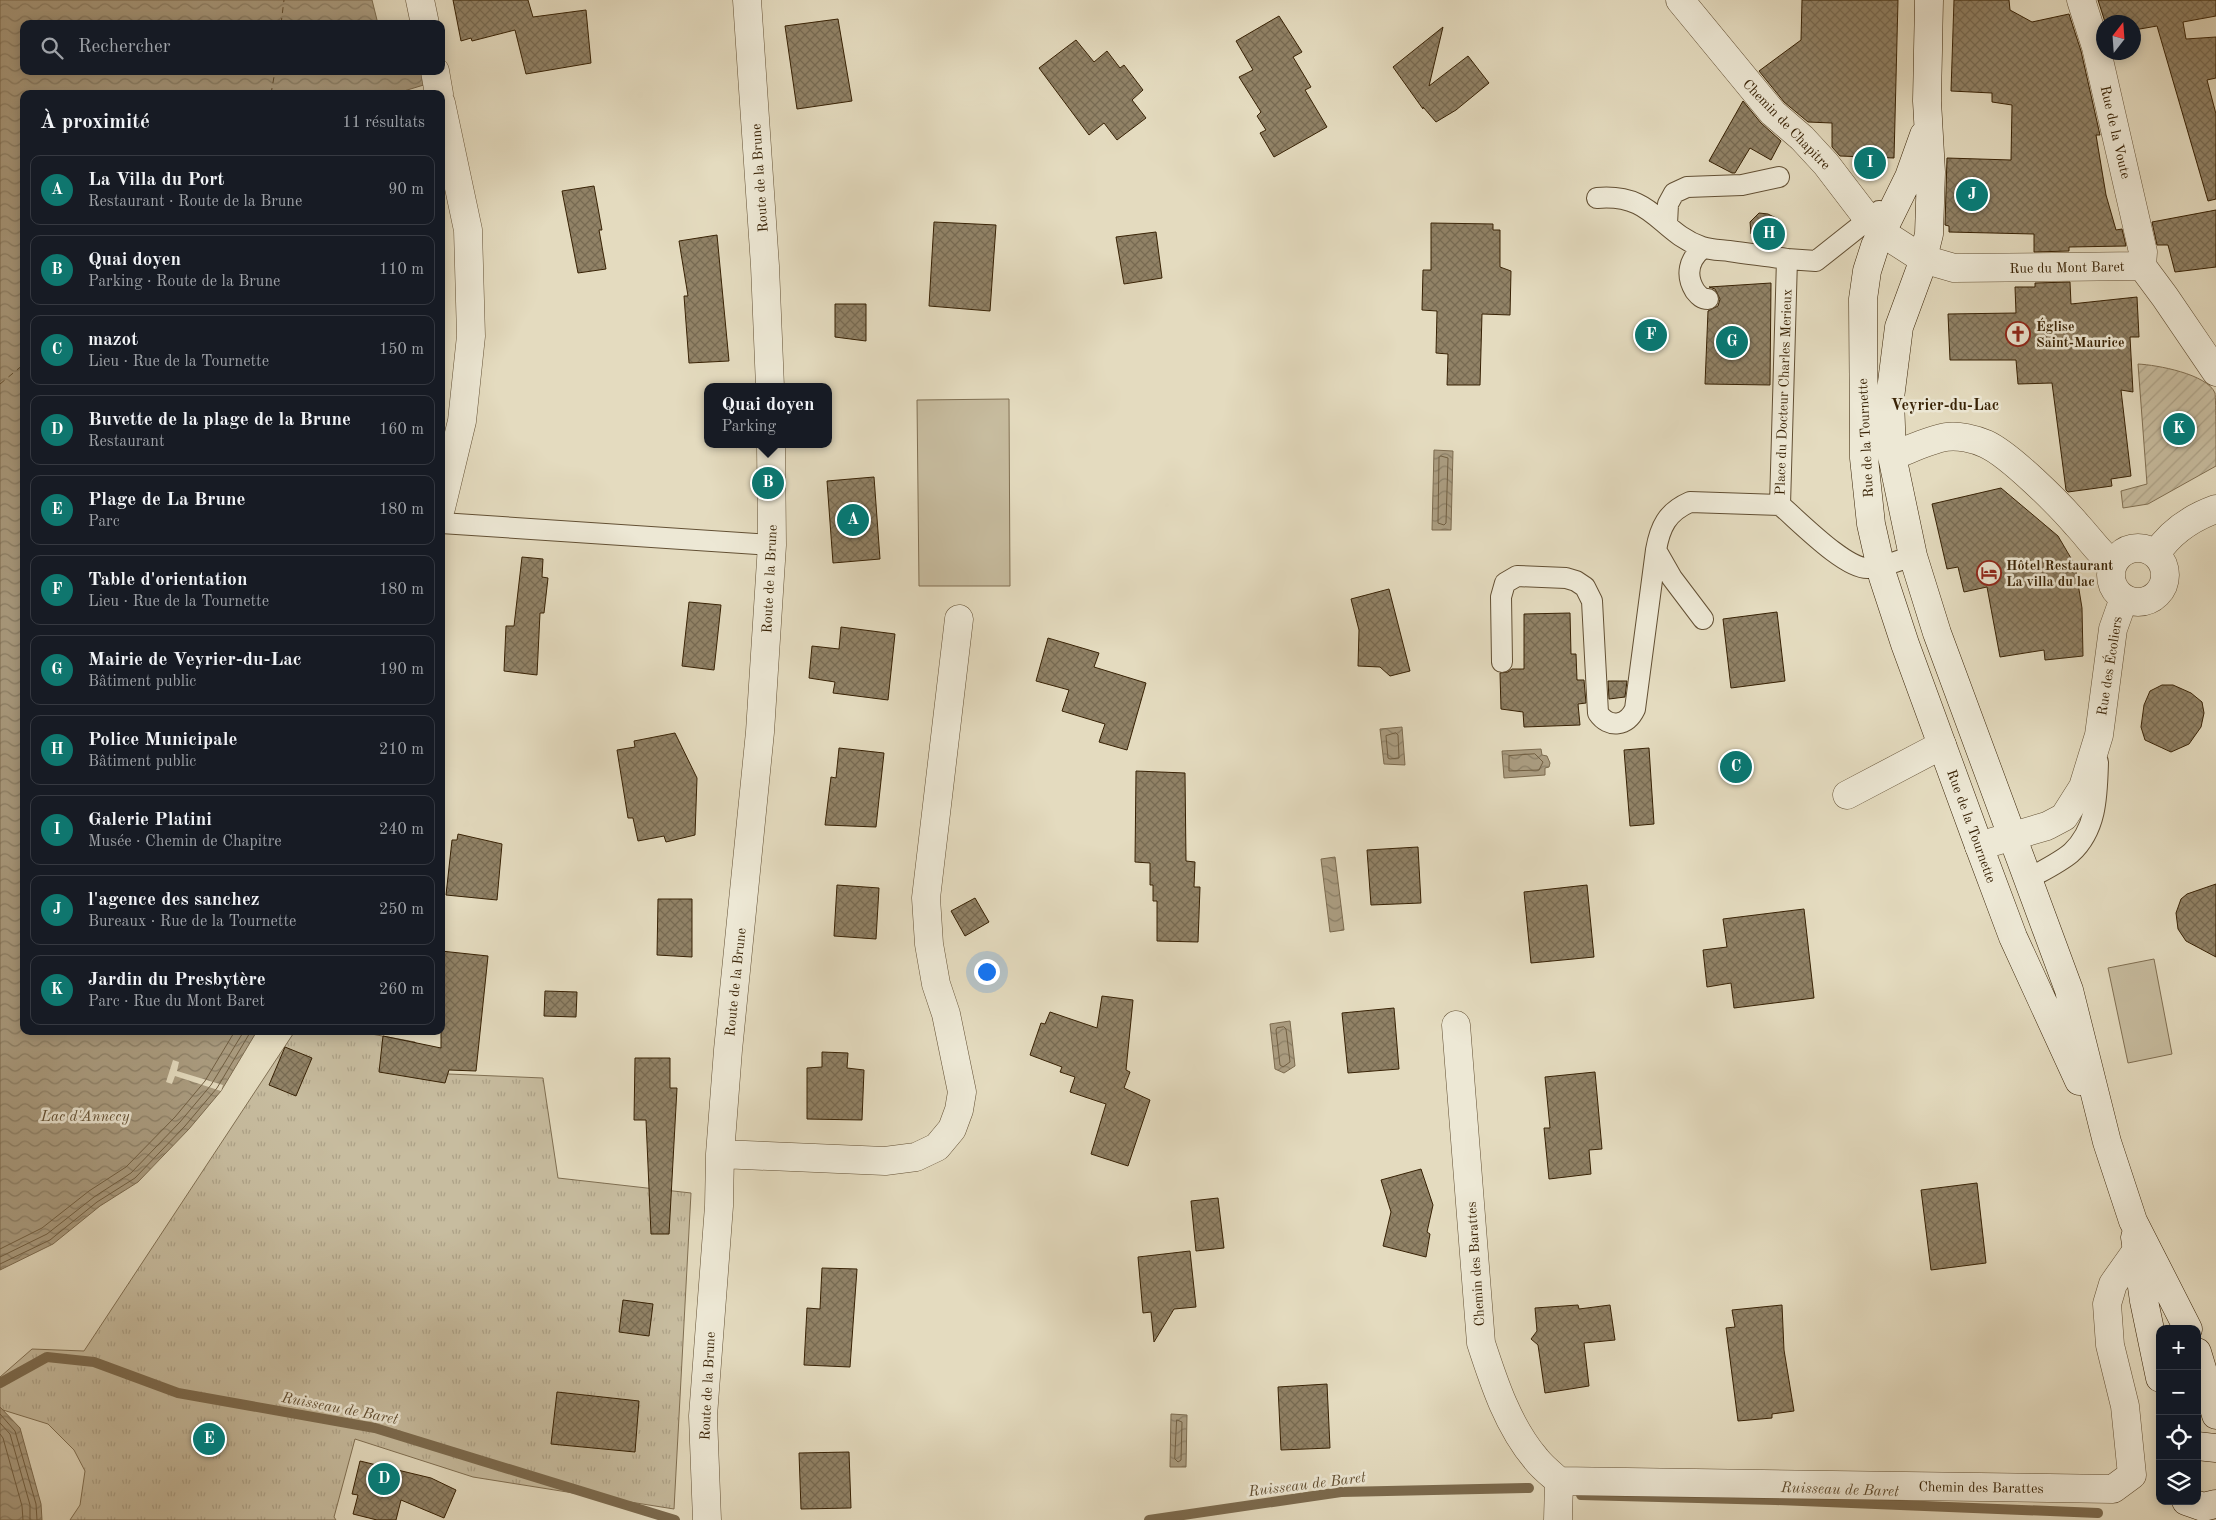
<!DOCTYPE html>
<html lang="fr">
<meta charset="utf-8">
<style>
body{margin:0;font-family:"Old Standard TT",serif;background:#20242c;color:#f1f3f6}
.controls{position:absolute;right:15px;bottom:15px;display:grid;overflow:hidden;border-radius:10px;box-shadow:0 2px 12px #0003}
.controls button{width:45px;height:45px;display:grid;place-items:center;padding:0;border:0;border-bottom:1px solid #363941;background:#171b24;color:#f1f3f6;font:25px sans-serif}
.compass{position:absolute;left:2096px;top:15px;width:45px;height:45px;border-radius:50%;background:#171b24;box-shadow:0 2px 12px #0003;rotate:17deg}
.you{position:absolute;left:986px;top:971px;width:18px;height:18px;margin:-12px;border:4px solid #fff;border-radius:50%;background:#1a73e8;box-shadow:0 0 0 8px #1a73e833}
.badge{display:grid;place-items:center;width:32px;height:32px;border-radius:50%;background:#0f766e;color:#fff;font-size:16px;font-weight:700}
.pin{position:absolute;translate:-50% -50%;border:2px solid #fff;box-shadow:0 1px 5px #0006}
.popup{position:absolute;left:704px;top:383px;width:128px;height:65px;box-sizing:border-box;display:grid;place-content:center;border-radius:10px;background:#171b24;filter:drop-shadow(0 1px 4px #0005);font-size:16px;white-space:nowrap;color:#9ea1a6}
.popup b{font-size:19px;color:#f1f3f6}
.popup::after{content:'';position:absolute;left:50%;top:100%;margin-left:-10px;border:10px solid transparent;border-top-color:#171b24}
.list{margin:0;padding:0;list-style:none}
h2{display:flex;justify-content:space-between;align-items:center;height:65px;margin:0;padding:0 20px;font-size:21px}
h2 small{font-size:16px;font-weight:400;color:#9ea1a6}
.list li{display:grid;grid-template-columns:32px 1fr auto;gap:15px;align-items:center;box-sizing:border-box;height:70px;margin:0 10px 10px;padding:0 10px;border:1px solid #363941;border-radius:10px}
.list b{display:block;font-size:19px;white-space:nowrap}
.list p{margin:0;font-size:16px;white-space:nowrap;color:#9ea1a6}
.list em{font-size:16px;font-style:normal;color:#9ea1a6}
.icon{flex:none;width:28px;height:28px;fill:none;stroke:currentColor;stroke-width:2;stroke-linecap:round;stroke-linejoin:round}
.map{position:relative;flex:none;width:2216px;height:1520px;overflow:hidden}
.search{position:absolute;background:#171b24;box-shadow:0 2px 12px #0003;left:20px;top:20px;width:425px;height:55px;display:flex;align-items:center;gap:12px;box-sizing:border-box;padding:0 18px;border-radius:10px;color:#9ea1a6;font-size:19px}
.panel{position:absolute;background:#171b24;box-shadow:0 2px 12px #0003;left:20px;top:90px;width:425px;height:945px;border-radius:10px}
.map>svg:first-child{display:block}
.park{fill:url(#park-tufts);stroke:#806f52}
.garden{fill:url(#garden-furrows);stroke:#806f52}
.pitch{fill:#c7bc9f;stroke:#806f52}
.water{fill:url(#water-waves);stroke:#7c6b4f}
.pier{fill:#e4dbbf}
.lines{fill:none;stroke-linecap:round;stroke-linejoin:round}
.shore{stroke:#715f42;stroke-width:1}
.stream{stroke:#7c6b4f;stroke-width:10}
.ferry{stroke:#604d30;stroke-width:1;stroke-dasharray:6 5;stroke-linecap:butt}
.building{fill:url(#building-cross-hatch);stroke:#382205}
.service-casing{stroke:#635034;stroke-width:22}
.pedestrian-casing{stroke:#635034;stroke-width:29}
.minor-casing{stroke:#635034;stroke-width:29}
.secondary-casing{stroke:#382205;stroke-width:29}
.service{stroke:#ede8d5;stroke-width:20}
.pedestrian{stroke:#ede8d5;stroke-width:28}
.minor{stroke:#ede8d5;stroke-width:28}
.secondary{stroke:#ede8d5;stroke-width:28}
.labels{text-anchor:middle;stroke-width:5;stroke-linejoin:round;paint-order:stroke}
.street-label{font-size:14px;fill:#382205;stroke:#ede8d5}
.poi-label{font-size:14px;font-weight:bold;fill:#382205;stroke:#ede8d5;text-anchor:start}
.water-label{font-size:15px;font-style:italic;fill:#604d30;stroke:#ede8d5}
.quarter-label{font-size:16px;font-weight:bold;fill:#382205;stroke:#ede8d5}
</style>
<div class="map">
<svg width="2216" height="1520" viewBox="0 0 2216 1520">
<defs>
<pattern id="park-tufts" width="24" height="20" patternUnits="userSpaceOnUse" patternTransform="scale(1.25)"><rect width="24" height="20" fill="#c7bc9f"/><path d="M3 7l-1-3M5 7V3M7 7l1-3M15 17l-1-3M17 17v-4M19 17l1-3" fill="none" stroke="#aca187"/></pattern>
<pattern id="garden-furrows" width="10" height="10" patternUnits="userSpaceOnUse" patternTransform="scale(1.25)"><rect width="10" height="10" fill="#c7bc9f"/><path d="M-1 1l2-2M0 10L10 0M9 11l2-2" fill="none" stroke="#aca187"/></pattern>
<pattern id="water-waves" width="16" height="10" patternUnits="userSpaceOnUse" patternTransform="scale(1.25)"><rect width="16" height="10" fill="#aa9c80"/><path d="M0 5q4-4 8 0t8 0" fill="none" stroke="#8b7f67"/></pattern>
<pattern id="building-cross-hatch" width="8" height="8" patternUnits="userSpaceOnUse" patternTransform="scale(1.25)"><rect width="8" height="8" fill="#918266"/><path d="M0 0l8 8M0 8l8-8" fill="none" stroke="#776a52"/></pattern>
</defs>
<rect width="100%" height="100%" fill="#e4dbbf"/>
<filter id="stains"><feTurbulence type="fractalNoise" baseFrequency=".004" numOctaves="4"/><feColorMatrix values="0 0 0 0 .2 0 0 0 0 .09 0 0 0 0 .02 0 0 0 .5 -.17"/></filter>
<radialGradient id="worn" r=".72"><stop offset=".6" stop-color="#630" stop-opacity="0"/><stop offset="1" stop-color="#630" stop-opacity=".3"/></radialGradient>
<path class="park" d="M295 1031H355L415 1042 425 1073 543 1078 558 1178 691 1193 674 1509 473 1477 355 1439 334 1517 336 1520H70L80 1505 85 1471 74 1450 48 1424 3 1410 0 1407V1377L32 1349 84 1351Z"/>
<path class="garden" d="M2138 364C2157 365 2207 374 2215 393 2216 399 2216 454 2216 466L2148 504 2123 508 2121 491 2147 484Z"/>
<path class="pitch" d="M1009 399 1010 586H919L917 400Z
M2154 959 2172 1054 2128 1063 2108 968Z"/>
<path class="water" d="M0 0H372L378 24H24V71H424L427 84 394 94H24V1031H257L221 1091 189 1129 138 1182 100 1206 53 1244 0 1270Z
M1434 450 1453 451 1451 530H1432Z
M1402 727 1405 765 1384 764 1380 729Z
M1541 749 1542 755 1547 756 1550 763 1549 767 1545 768V775L1504 778 1502 751Z
M1335 857 1344 930 1330 932 1321 859Z
M1290 1021 1295 1066 1284 1073 1275 1069 1270 1024Z
M0 1407 20 1428 41 1504 42 1520H0Z
M1171 1414 1187 1415 1186 1467H1170Z"/>
<path class="pier" d="M173 1060 179 1062 177 1071 223 1085 221 1091 175 1076 172 1084 166 1082Z"/>
<g class="lines">
<path class="shore" d="M1441 456 1448 458 1446 523 1444 525 1438 523 1439 458Z
M1396 733 1398 735 1399 758 1390 759 1388 758 1386 736Z
M1535 754 1543 762 1539 770 1509 771V756Z
M1284 1027 1286 1029 1290 1062 1283 1067 1280 1065 1276 1030 1277 1028Z
M0 1249 42 1228 89 1191 126 1167 175 1117 205 1081 235 1031
M0 1257 47 1234 94 1197 131 1173 180 1122 211 1085 244 1031
M0 1264 50 1240 97 1202 135 1178 185 1126 217 1088 251 1031
M0 1414 15 1431 36 1504 37 1520
M1177 1420 1182 1422 1181 1460 1178 1462 1175 1459Z
M0 1423 10 1434 30 1505V1520
M0 1434 3 1438 22 1506 23 1520"/>
<path class="stream" d="M0 1383 47 1357 94 1362 178 1393 375 1428 675 1520
M1581 1495 1776 1500 2098 1513
M1149 1520 1341 1492 1529 1488"/>
<path class="ferry" d="M281 24 284 0
M271 94 275 71
M0 384 24 364"/>
</g>
<path class="building" d="M453 0H528L533 17 586 10 591 63 526 74 515 30 472 41 471 38 461 41Z
M1802 0H1898L1894 158 1840 156 1832 147V123L1808 122 1784 102 1759 71 1801 40Z
M1954 0H2009L2010 10 2032 22 2069 14 2081 51 2100 135H2096L2106 195 2116 230 2122 229 2126 246 2069 247V251L2034 252V234L1949 232V226L1945 225 1947 158 2011 160 2012 105 1992 102V93L1951 91Z
M2098 0H2216V16L2183 22 2186 39 2216 37V78L2207 80 2216 114V199L2208 201 2157 26 2134 30V22H2105Z
M1279 16 1302 52 1293 57 1311 87 1305 90 1327 127 1274 157 1260 133 1266 130 1257 116 1261 112 1239 77 1253 70 1236 41Z
M838 19 852 101 797 109 785 26Z
M1443 27 1429 86 1468 56 1489 83 1456 110 1436 122 1423 107V109L1393 67Z
M1076 40 1094 62 1107 51 1120 68 1124 65 1143 90 1132 100 1146 118 1117 140 1104 123 1089 135 1039 68Z
M1743 101 1761 123 1781 141 1771 160 1750 148 1735 173H1732L1709 161Z
M594 186 602 230H599L606 269 578 273 562 191Z
M2216 210V267L2175 272 2168 245H2157L2152 222Z
M1759 213 1768 214 1780 220 1781 233 1771 245 1761 243 1751 234 1750 222Z
M934 222 996 225 990 311 929 306Z
M1431 223 1493 224V230H1500V267L1511 271 1510 315 1482 314 1480 385H1447L1448 354 1436 353 1437 311 1422 310 1423 270H1431Z
M1156 232 1162 278 1124 284 1116 237Z
M717 235 729 361 689 363 684 296H688L679 241Z
M2070 282 2071 304 2137 297 2139 337H2130L2133 392 2121 390 2131 476 2111 479 2112 486 2068 492 2066 490 2052 383 2018 384 2016 360H1950L1948 314 2016 313 2015 287H2035V283Z
M1771 283 1770 385 1705 384 1708 311 1718 306 1720 299 1715 289 1709 287Z
M835 304H866V341L835 337Z
M874 477 880 559 833 563 827 481Z
M2001 488 2058 536 2075 565 2082 608 2083 656 2045 660 2044 650 2000 657 1987 587 1964 592 1958 567 1947 569 1932 504Z
M522 557 543 559 542 577 548 578 544 613H540L537 675 504 671 506 626H514Z
M1389 589 1410 671 1390 676 1380 667 1358 666 1359 630 1351 599Z
M689 602 721 605 714 670 682 666Z
M1777 612 1785 681 1731 688 1723 619Z
M1570 613 1571 654H1576L1577 680H1584L1586 703 1578 704 1580 725 1524 727 1523 712 1501 709 1500 673 1508 672 1512 669H1524V614Z
M841 627 895 634 888 700 833 693 835 682 809 678 812 646 839 649Z
M1048 638 1099 653 1094 667 1146 683 1127 750 1099 742 1105 724 1062 711 1069 690 1036 681Z
M1608 681H1627L1625 697 1609 699Z
M2162 685H2173L2191 693 2202 702 2204 713 2201 727 2189 744 2171 752 2145 740 2141 727 2144 705 2150 691Z
M675 733 697 778 695 835 666 842 664 836 638 841 633 818H628L617 750 635 747 634 741Z
M839 748 884 753 876 827 825 825 831 777 836 778Z
M1649 748 1654 824 1630 826 1624 750Z
M1136 771 1185 773 1186 861 1195 862 1194 887H1200L1198 942 1157 941V901H1153V885H1150V863L1135 862Z
M458 834 502 844 497 900 446 895 452 840H457Z
M1418 847 1421 903 1371 905 1367 850Z
M2216 884V957L2186 941 2178 929 2176 913 2181 899 2187 894Z
M837 885 879 888 876 939 834 936Z
M1587 885 1594 957 1531 963 1524 892Z
M975 898 989 922 965 936 951 911Z
M658 899H692V957L657 955Z
M1804 909 1814 998 1734 1008 1731 983 1707 987 1703 950 1727 947 1723 919Z
M441 951 488 956 476 1071 449 1070 445 1083 379 1072 383 1036 441 1048Z
M545 991 577 992 576 1017 544 1016Z
M1102 996 1133 1000 1126 1070 1130 1072 1124 1088 1150 1100 1128 1166 1091 1154 1106 1104 1070 1092 1075 1077 1060 1072 1062 1067 1030 1055 1041 1023 1045 1024 1050 1012 1097 1028Z
M1394 1008 1399 1069 1348 1073 1342 1013Z
M285 1047 312 1058 296 1096 269 1085Z
M822 1052 848 1053 847 1068 864 1070 862 1120 807 1119V1068L822 1067Z
M635 1058H670V1088H677L669 1234H651L646 1120H634Z
M1595 1072 1602 1149 1589 1150 1591 1174 1549 1179 1544 1128H1550L1545 1077Z
M1421 1169 1433 1205 1427 1232 1430 1234 1426 1257 1383 1246 1391 1212 1381 1180Z
M1977 1183 1986 1263 1931 1270 1921 1190Z
M1218 1198 1224 1248 1196 1251 1191 1201Z
M1190 1251 1196 1307 1174 1309 1154 1342 1151 1312 1143 1313 1138 1257Z
M822 1268 857 1269 850 1367 804 1365 807 1308 820 1309Z
M623 1300 653 1304 649 1336 619 1332Z
M1578 1305 1579 1309 1610 1305 1615 1340 1584 1343 1589 1386 1545 1393 1538 1345 1531 1339 1537 1331 1535 1308Z
M1782 1305 1784 1350 1794 1411 1772 1414V1418L1738 1421 1726 1328 1735 1327 1732 1310Z
M1327 1384 1330 1448 1281 1450 1278 1387Z
M557 1392 639 1401 635 1452 551 1444Z
M849 1452 851 1508 801 1509 799 1453Z
M360 1461 431 1478 456 1490 444 1518 401 1500 396 1520H377L353 1514 358 1495 352 1494Z"/>
<g class="lines">
<defs>
<path id="service" d="M1597 198C1654 193 1659 232 1702 247 1711 250 1721 250 1729 251 1749 254 1768 256 1787 259
M1879 211 1816 261 1787 259 1780 505C1798 520 1845 569 1868 568 1883 568 1899 560 1913 556
M1667 224 1668 204 1674 193 1687 187 1742 185 1779 177
M1703 248C1689 259 1685 275 1695 291 1699 296 1702 299 1708 299
M441 523 772 545
M1656 550 1672 578 1703 619
M1502 662 1501 597 1505 583 1517 576 1566 578 1576 581 1585 587 1592 601 1598 713C1609 729 1627 726 1635 709L1656 550C1660 527 1667 512 1690 502L1780 505
M2028 879C2042 871 2059 863 2071 853 2097 829 2097 795 2098 762"/>
<path id="pedestrian" d="M420 0 425 24
M435 71 439 94
M441 103 468 230 471 336 462 421 441 508"/>
<path id="minor" d="M747 0 765 266 770 387
M1680 0 1773 113 1802 138 1826 164 1868 219 1881 232 1923 259 1954 268 2142 266
M2081 0 2096 47 2143 252 2142 266
M2142 266 2165 297 2216 372
M1892 456C1909 450 1928 440 1946 437 1958 435 1975 439 1986 444 2010 455 2059 504 2077 525 2090 539 2099 553 2113 564
M2111 575a27 27 0 1 1 54 0a27 27 0 1 1-54 0Z
M2156 554C2171 531 2191 518 2216 509
M1847 795 1942 745
M1979 846 2047 826 2064 817 2083 787 2099 735 2113 629 2124 598
M1456 1025 1481 1343C1494 1383 1508 1426 1536 1459 1542 1467 1551 1474 1559 1481L1558 1520
M720 1154 885 1161 916 1157 937 1147 952 1129 959 1110 962 1092 946 1014 936 984 929 944 926 898 959 619
M1559 1481 2113 1489 2132 1475 2125 1406 2110 1345 2107 1304 2113 1284 2137 1250
M707 1520 703 1416 719 1206 720 1154 728 1050 760 732 772 545 771 444"/>
<path id="secondary" d="M1929 0 1927 101 1931 172 1929 234 1920 270 1899 327 1890 398 1892 456 1913 556 1937 633 2069 990 2107 1142 2133 1221 2188 1329
M1924 135 1909 177 1875 246 1867 271 1863 299 1864 458 1871 524 1883 577 1905 644 1979 846 2013 937 2079 1081
M2135 1237 2144 1301 2160 1378
M2197 1352 2216 1415
M2197 1446 2216 1448
M2186 1501 2203 1507 2216 1504"/>
</defs>
<use href="#service" class="service-casing"/>
<use href="#pedestrian" class="pedestrian-casing"/>
<use href="#minor" class="minor-casing"/>
<use href="#secondary" class="secondary-casing"/>
<use href="#service" class="service"/>
<use href="#pedestrian" class="pedestrian"/>
<use href="#minor" class="minor"/>
<use href="#secondary" class="secondary"/>
</g>
<defs>
<symbol id="church-ring" viewBox="-11 -11 22 22"><circle r="9.5" fill="#ede8d5" stroke="#8f2418" stroke-width="1.5"/><path d="M-1.2-6h2.4v3.5h3.3v2.4h-3.3V6h-2.4V-.1h-3.3v-2.4h3.3Z" fill="#8f2418"/></symbol>
<symbol id="hotel-ring" viewBox="-11 -11 22 22"><circle r="9.5" fill="#ede8d5" stroke="#8f2418" stroke-width="1.5"/><path d="M-6-4.5h1.5V1H6V5H4.5V3h-9V5H-6ZM-4 0a1.8 1.8 0 1 1 3.6 0ZM.5 0V-2.5h3Q6-2.5 6 0Z" fill="#8f2418"/></symbol>
</defs>
<g fill-rule="evenodd">
<use href="#church-ring" x="2004" y="320" width="28" height="28"/>
<use href="#hotel-ring" x="1975" y="559" width="28" height="28"/>
</g>
<g class="labels">
<g class="street-label">
<text transform="translate(1787 124) rotate(46)" y="5">Chemin de Chapitre</text>
<text transform="translate(2116 132) rotate(77)" y="5">Rue de la Voute</text>
<text transform="translate(759 178) rotate(-94)" y="5">Route de la Brune</text>
<text transform="translate(2067 267) rotate(-1)" y="5">Rue du Mont Baret</text>
<text transform="translate(1783 392) rotate(-88)" y="5">Place du Docteur Charles Merieux</text>
<text transform="translate(1865 438) rotate(-93)" y="5">Rue de la Tournette</text>
<text transform="translate(769 579) rotate(-87)" y="5">Route de la Brune</text>
<text transform="translate(2109 666) rotate(-81)" y="5">Rue des Écoliers</text>
<text transform="translate(1972 826) rotate(70)" y="5">Rue de la Tournette</text>
<text transform="translate(735 982) rotate(-84)" y="5">Route de la Brune</text>
<text transform="translate(1475 1264) rotate(-94)" y="5">Chemin des Barattes</text>
<text transform="translate(707 1386) rotate(-87)" y="5">Route de la Brune</text>
<text transform="translate(1981 1487) rotate(1)" y="5">Chemin des Barattes</text>
</g>
<g class="poi-label">
<text x="2036" y="331">Église<tspan x="2036" dy="16">Saint-Maurice</tspan></text>
<text x="2006" y="570">Hôtel Restaurant<tspan x="2006" dy="16">La villa du lac</tspan></text>
</g>
<g class="water-label">
<text x="85" y="1121">Lac d'Annecy</text>
<text transform="translate(340 1408) rotate(11)" y="5">Ruisseau de Baret</text>
<text transform="translate(1307 1484) rotate(-7)" y="5">Ruisseau de Baret</text>
<text transform="translate(1840 1489) rotate(2)" y="5">Ruisseau de Baret</text>
</g>
<g class="quarter-label">
<text x="1945" y="410">Veyrier-du-Lac</text>
</g>
</g>
<rect width="100%" height="100%" filter="url(#stains)"/>
<rect width="100%" height="100%" fill="url(#worn)"/>
</svg>
<div class="controls">
<button>+</button>
<button>−</button>
<button><svg class="icon" aria-label="locate" viewBox="0 0 24 24"><circle cx="12" cy="12" r="6"/><path d="M12 2v4M12 18v4M2 12h4M18 12h4"/></svg></button>
<button><svg class="icon" aria-label="layers" viewBox="0 0 24 24"><path d="M12 4l9 5-9 5-9-5zM3 14l9 5 9-5"/></svg></button>
</div>
<svg class="compass" viewBox="-18 -18 36 36"><path d="M0-13l5 13h-10z" fill="#e53935"/><path d="M0 13l5-13h-10z" fill="#9ea1a6"/></svg>
<div class="you"></div>
<div class="pin badge" style="left:853px;top:520px">A</div>
<div class="pin badge" style="left:768px;top:483px">B</div>
<div class="popup"><b>Quai doyen</b>Parking</div>
<div class="pin badge" style="left:1736px;top:767px">C</div>
<div class="pin badge" style="left:384px;top:1479px">D</div>
<div class="pin badge" style="left:209px;top:1439px">E</div>
<div class="pin badge" style="left:1651px;top:335px">F</div>
<div class="pin badge" style="left:1732px;top:342px">G</div>
<div class="pin badge" style="left:1769px;top:234px">H</div>
<div class="pin badge" style="left:1870px;top:163px">I</div>
<div class="pin badge" style="left:1972px;top:195px">J</div>
<div class="pin badge" style="left:2179px;top:429px">K</div>
<div class="search"><svg class="icon" aria-label="search" viewBox="0 0 24 24"><circle cx="10" cy="10" r="6"/><path d="M15 15l6 6"/></svg>Rechercher</div>
<section class="panel">
<h2>À proximité<small>11 résultats</small></h2>
<ul class="list">
<li><span class="badge">A</span><div><b>La Villa du Port</b><p>Restaurant · Route de la Brune</p></div><em>90 m</em></li>
<li><span class="badge">B</span><div><b>Quai doyen</b><p>Parking · Route de la Brune</p></div><em>110 m</em></li>
<li><span class="badge">C</span><div><b>mazot</b><p>Lieu · Rue de la Tournette</p></div><em>150 m</em></li>
<li><span class="badge">D</span><div><b>Buvette de la plage de la Brune</b><p>Restaurant</p></div><em>160 m</em></li>
<li><span class="badge">E</span><div><b>Plage de La Brune</b><p>Parc</p></div><em>180 m</em></li>
<li><span class="badge">F</span><div><b>Table d'orientation</b><p>Lieu · Rue de la Tournette</p></div><em>180 m</em></li>
<li><span class="badge">G</span><div><b>Mairie de Veyrier-du-Lac</b><p>Bâtiment public</p></div><em>190 m</em></li>
<li><span class="badge">H</span><div><b>Police Municipale</b><p>Bâtiment public</p></div><em>210 m</em></li>
<li><span class="badge">I</span><div><b>Galerie Platini</b><p>Musée · Chemin de Chapitre</p></div><em>240 m</em></li>
<li><span class="badge">J</span><div><b>l'agence des sanchez</b><p>Bureaux · Rue de la Tournette</p></div><em>250 m</em></li>
<li><span class="badge">K</span><div><b>Jardin du Presbytère</b><p>Parc · Rue du Mont Baret</p></div><em>260 m</em></li>
</ul>
</section>
</div>
